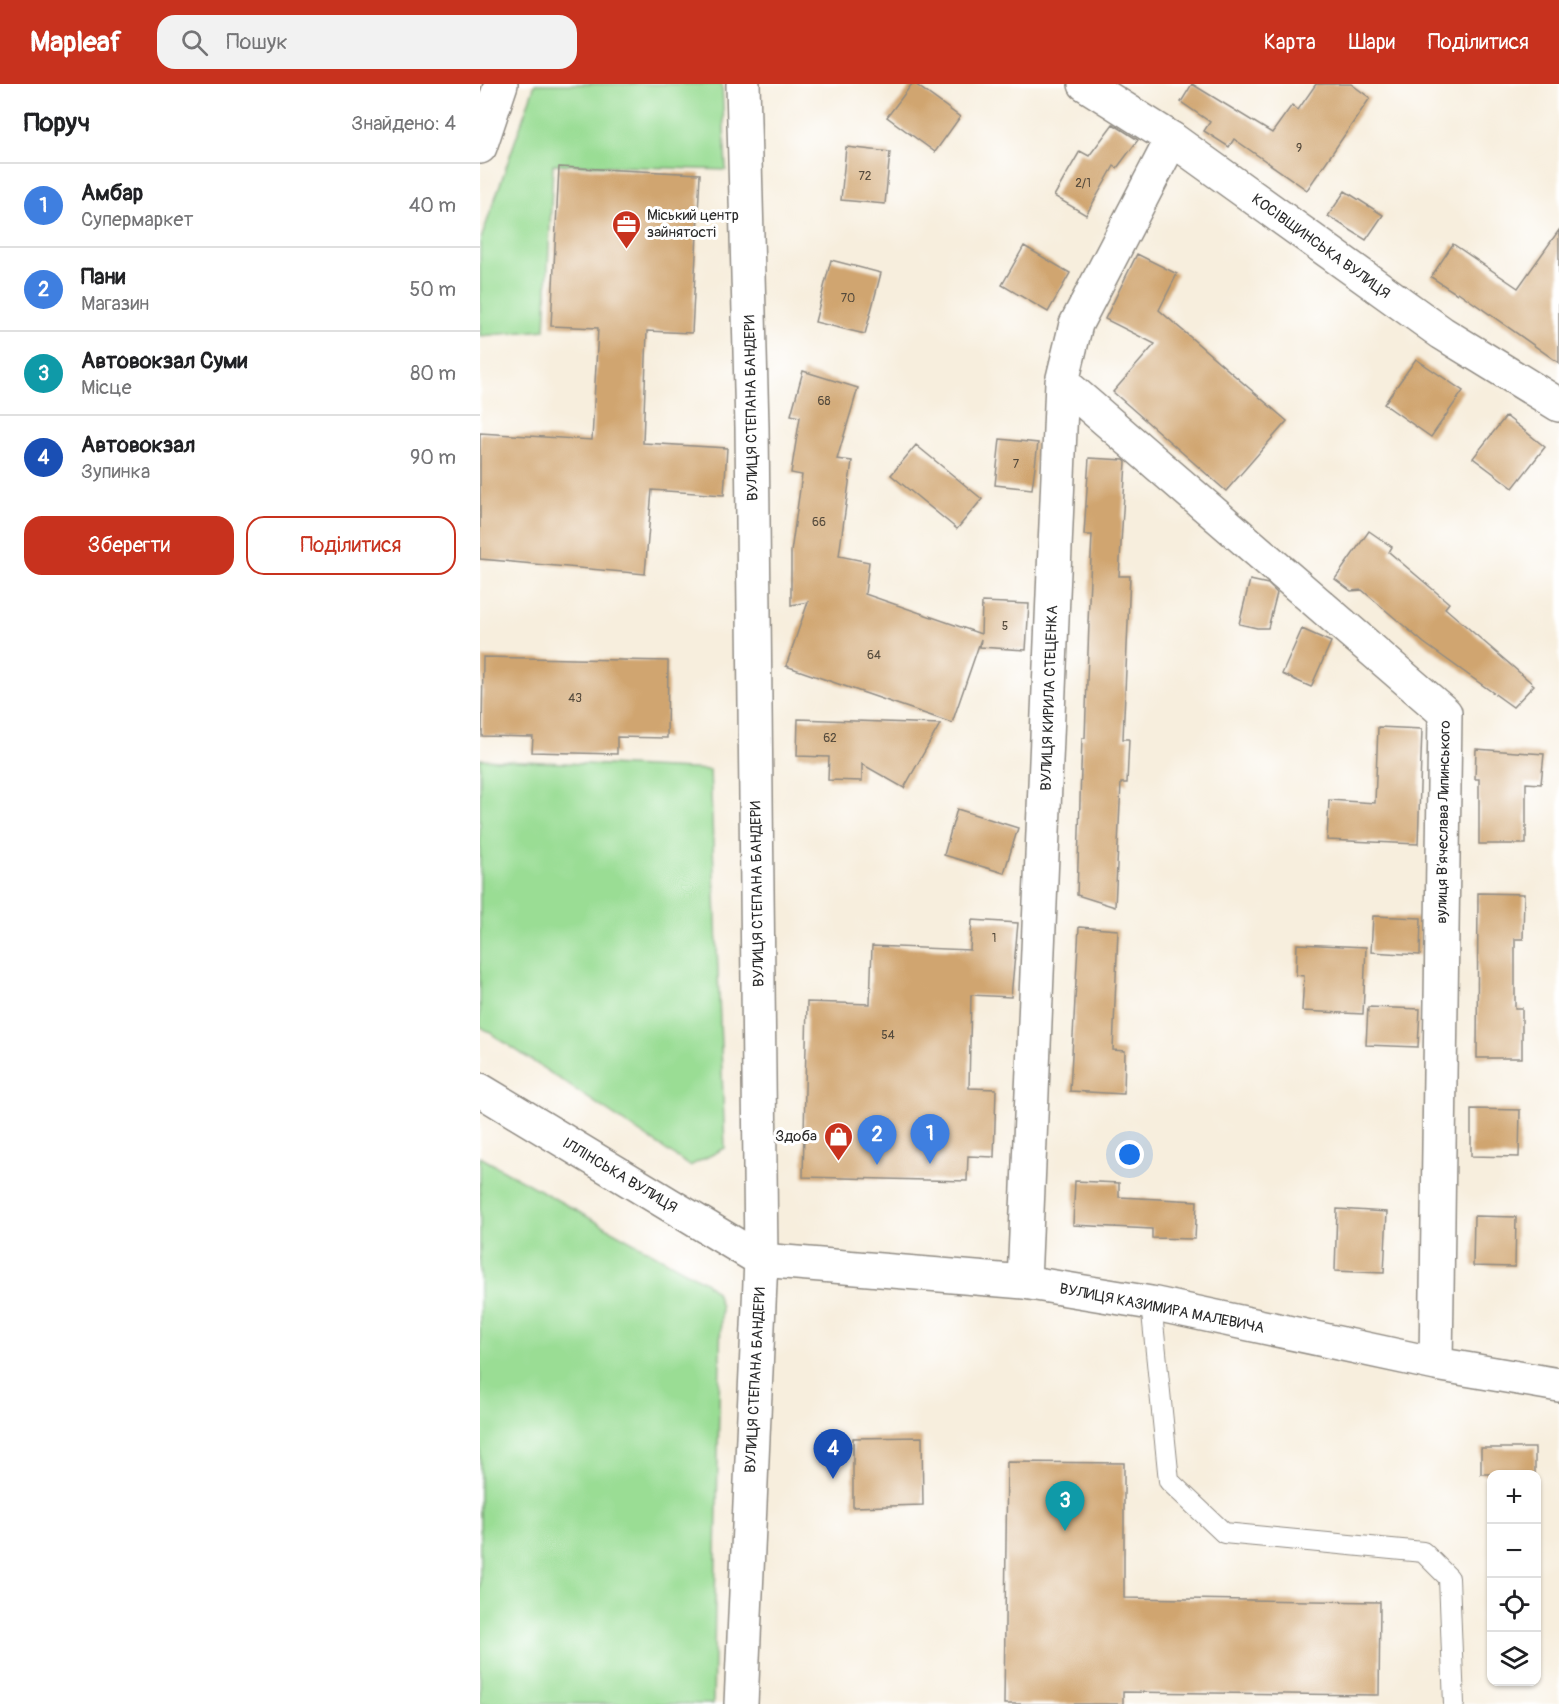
<!DOCTYPE html>
<html lang="uk">
<meta charset="utf-8">
<style>
body{margin:0;font-family:Pangolin,sans-serif;background:#f2f2f2;color:#202124}
.controls{position:absolute;right:18px;bottom:18px;display:grid;overflow:hidden;border-radius:12px;box-shadow:0 2px 4px #0004}
.controls button{width:54px;height:54px;display:grid;place-items:center;padding:0;border:0;border-bottom:2px solid #e0e0e0;background:#fff;color:#202124;font:30px sans-serif}
.you{position:absolute;left:650px;top:1071px;width:21px;height:21px;margin:-15px;border:4px solid #fff;border-radius:50%;background:#1a73e8;box-shadow:0 0 0 9px #1a73e833}
.badge{display:grid;place-items:center;width:39px;height:39px;border-radius:50%;background:#c8321e;color:#fff;font-size:20px;font-weight:700}
.pin{position:absolute;translate:-50% -50px;filter:drop-shadow(0 2px 3px #0008)}
.pin::after{content:'';position:absolute;top:32px;width:21px;height:18px;background:inherit;clip-path:polygon(0 0,100% 0,50% 100%)}
.list{margin:0;padding:0;list-style:none}
h2{display:flex;justify-content:space-between;align-items:center;height:78px;margin:0;padding:0 24px;font-size:26px}
h2 small{font-size:20px;font-weight:400;color:#757577}
.list li{display:grid;grid-template-columns:39px 1fr auto;gap:18px;align-items:center;box-sizing:border-box;height:84px;padding:0 24px;border-top:2px solid #e0e0e0}
.list b{display:block;font-size:22px;white-space:nowrap}
.list p{margin:0;font-size:20px;white-space:nowrap;color:#757577}
.list em{font-size:20px;font-style:normal;color:#757577}
.actions{display:flex;gap:12px;padding:18px 24px}
.actions a{flex:1;padding:14px 0;border:2px solid #c8321e;border-radius:18px;text-align:center;font-size:21px;color:#c8321e}
.actions .main{background:#c8321e;color:#fff}
.icon{flex:none;width:33px;height:33px;fill:none;stroke:currentColor;stroke-width:2;stroke-linecap:round;stroke-linejoin:round}
.map{position:relative;flex:none;width:1079px;height:1620px;overflow:hidden}
header{display:flex;align-items:center;gap:36px;box-sizing:border-box;height:84px;padding:0 30px;background:#c8321e;color:#fff}
header strong{font-size:28px}
nav{display:flex;gap:33px;margin-inline-start:auto;font-size:21px}
.search{width:420px;height:54px;background:#f2f2f2;display:flex;align-items:center;gap:15px;box-sizing:border-box;padding:0 21px;border-radius:18px;color:#757577;font-size:22px}
main{display:flex}
aside{flex:1;background:#fff}
.map>svg:first-child{display:block}
.green{fill:#9add94;stroke:#628460;stroke-width:1.5}
.building{fill:#d0a56f}
.lines{fill:none;stroke-linecap:round;stroke-linejoin:round}
.lane-casing{stroke:#918c84;stroke-width:22}
.street-casing{stroke:#918c84;stroke-width:36}
.secondary-casing{stroke:#918c84;stroke-width:36}
.primary-casing{stroke:#918c84;stroke-width:36}
.lane{stroke:#fff;stroke-width:20}
.street{stroke:#fff;stroke-width:33}
.secondary{stroke:#fff;stroke-width:33}
.primary{stroke:#fff;stroke-width:33}
.labels{text-anchor:middle;stroke-width:6;stroke-linejoin:round;paint-order:stroke}
.number-label{font-size:12px;fill:#544a3c}
.poi-label{font-size:15px;fill:#2b2b2b;stroke:#fff;text-anchor:start}
.street-label{font-size:15px;fill:#2b2b2b;stroke:#fff}
</style>
<header>
<strong>Mapleaf</strong>
<div class="search"><svg class="icon" aria-label="search" viewBox="0 0 24 24"><circle cx="10" cy="10" r="6"/><path d="M15 15l6 6"/></svg>Пошук</div>
<nav><a>Карта</a><a>Шари</a><a>Поділитися</a></nav>
</header>
<main>
<aside>
<h2>Поруч<small>Знайдено: 4</small></h2>
<ul class="list">
<li><span class="badge" style="background:#3f7fe0">1</span><div><b>Амбар</b><p>Супермаркет</p></div><em>40 m</em></li>
<li><span class="badge" style="background:#3f7fe0">2</span><div><b>Пани</b><p>Магазин</p></div><em>50 m</em></li>
<li><span class="badge" style="background:#0f9aa8">3</span><div><b>Автовокзал Суми</b><p>Місце</p></div><em>80 m</em></li>
<li><span class="badge" style="background:#1a4fb4">4</span><div><b>Автовокзал</b><p>Зупинка</p></div><em>90 m</em></li>
</ul>
<div class="actions"><a class="main">Зберегти</a><a>Поділитися</a></div>
</aside>
<div class="map">
<svg width="1079" height="1620" viewBox="0 0 1079 1620">
<rect width="100%" height="100%" fill="#fff"/>
<filter id="ink" filterUnits="userSpaceOnUse"><feTurbulence type="fractalNoise" baseFrequency=".0167" numOctaves="2"/><feDisplacementMap in="SourceGraphic" scale="12" xChannelSelector="R" yChannelSelector="G"/><feConvolveMatrix kernelMatrix="1 2 1 2 8 2 1 2 1" color-interpolation-filters="sRGB"/></filter>
<filter id="wash" filterUnits="userSpaceOnUse"><feTurbulence type="fractalNoise" baseFrequency=".008" numOctaves="4" result="noise"/><feDisplacementMap in="SourceGraphic" scale="24" xChannelSelector="R" yChannelSelector="G"/><feGaussianBlur stdDeviation="1.35" result="paint"/><feColorMatrix in="noise" values="0 0 0 0 0 0 0 0 0 0 0 0 0 0 0 0 0 1.4 0 .05"/><feComposite in="paint" operator="in"/></filter>
<g filter="url(#wash)">
<rect width="100%" height="100%" fill="#f7eedd"/>
<path class="green" d="M55 0H242L246 86 73 80 65 246 0 252V158Z
M0 675 230 686 245 1064 210 1082 0 942Z
M0 1073 225 1198 236 1208 241 1223 233 1620H0Z"/>
<g id="blocks">
<path class="building" d="M432 0H435L480 33 455 68 407 33Z
M712 0 792 49 812 21 818 26 836 0H871L890 14 827 106 754 55 749 63 724 47 730 38 701 18Z
M633 40 658 56 637 84 634 82 606 131 574 112 600 67 609 72Z
M366 63 410 68 405 120 361 116Z
M79 83 220 90 212 249 167 247 163 359 247 364 244 411 172 406 165 490 0 475V349L112 356 118 244 71 242Z
M865 107 903 131 886 156 848 132Z
M1079 146V279L978 208 977 210 951 193 973 160 1038 204Z
M544 162 590 189 568 228 522 201Z
M657 170 697 190 679 226 807 337 746 407 633 308 675 260 625 235Z
M351 176 401 189 385 250 335 238Z
M936 275 983 307 951 353 904 320Z
M323 287 378 304 357 375 372 377 359 472 389 478 385 510 501 550 502 518 549 520 546 566 500 563 501 555 472 639 306 582 328 518 311 521V468L322 391 311 389 320 333 311 331Z
M1026 332 1065 363 1033 404 993 374Z
M520 355 558 359 552 405 515 401Z
M436 361 502 415 477 445 411 391Z
M609 374 644 376 646 378 639 492H650L643 655H649L647 699H641L635 823 597 811 602 654H605L609 539H608L612 451H604Z
M889 447 912 463 909 468 969 519 965 524 1054 601 1033 623 944 559 882 506 871 507 855 495Z
M770 496 788 500 797 509 788 544H777L759 540Z
M822 545 851 558 831 603 802 590Z
M3 573 188 577 187 654 137 653V670L52 668 53 653 2 652Z
M318 635 460 640 424 704 382 680V697L348 696 349 673 317 672Z
M898 643 942 645 938 760 847 756 849 716 895 719Z
M996 665 1064 670 1061 700 1046 699V760H999V695H995Z
M477 725 538 744 524 789 464 771Z
M998 809 1044 810 1043 855H1035V924H1042V974H997Z
M893 832 941 834 940 871 891 868Z
M492 836 538 839 531 913 491 911 489 1004 516 1005 514 1073 488 1072 487 1097 323 1093 327 918 390 920 392 862 490 866Z
M599 843 638 846 633 966 645 967 644 1010 590 1007Z
M817 860 886 863 883 930 822 927 824 892 816 891Z
M888 923 940 925 938 963 886 961Z
M991 1025 1040 1026 1039 1073 991 1072Z
M595 1097 639 1099V1113L717 1117 715 1155 672 1154V1145L593 1141Z
M857 1125 907 1128 904 1189 855 1187Z
M994 1132 1036 1133 1035 1183 993 1182Z
M442 1353 443 1421 373 1423V1354Z
M1001 1364H1055V1390H1001Z
M527 1378 644 1379V1514L900 1518 899 1611 643 1608V1620H524Z"/>
</g>
</g>
<g filter="url(#ink)">
<use href="#blocks" fill-opacity="0" stroke="#918c84" stroke-width="1.5"/>
<g class="lines">
<defs>
<path id="lane" d="M671 1219 689 1397 744 1449 943 1468 969 1494 974 1620"/>
<path id="street" d="M582 298 965 629 956 1280
M281 1176 544 1198 671 1219 956 1280 1079 1301
M544 1198 582 298 596 240 692 55"/>
<path id="secondary" d="M605 0 692 55 962 249 1079 321"/>
<path id="primary" d="M0 63 21 0
M0 1006 281 1176
M261 1620 281 1176 272 343 263 0"/>
</defs>
<use href="#lane" class="lane-casing"/>
<use href="#street" class="street-casing"/>
<use href="#secondary" class="secondary-casing"/>
<use href="#primary" class="primary-casing"/>
<use href="#lane" class="lane"/>
<use href="#street" class="street"/>
<use href="#secondary" class="secondary"/>
<use href="#primary" class="primary"/>
</g>
</g>
<defs>
<symbol id="office-pin" viewBox="-11 -11 22 30"><path d="M0 17L-7.5 6A9.5 9.5 0 1 1 7.5 6Z" fill="#c8321e" stroke="#fff"/><path d="M-6-3h4V-5.5h4V-3h4V5H-6ZM-1-4.5V-3h2v-1.5ZM-6 0V1H6V0Z" fill="#fff"/></symbol>
<symbol id="shop-pin" viewBox="-11 -11 22 30"><path d="M0 17L-7.5 6A9.5 9.5 0 1 1 7.5 6Z" fill="#c8321e" stroke="#fff"/><path d="M-5-2.5h2.3a2.7 3.5 0 0 1 5.4 0H5L5.5 6h-11ZM-1.5-2.5h3a1.5 2.3 0 0 0-3 0Z" fill="#fff"/></symbol>
</defs>
<g fill-rule="evenodd">
<use href="#office-pin" x="130" y="124" width="33" height="45"/>
<use href="#shop-pin" x="342" y="1036" width="33" height="45"/>
</g>
<g class="labels">
<g class="number-label">
<text x="819" y="68">9</text>
<text x="385" y="96">72</text>
<text x="603" y="103">2/1</text>
<text x="368" y="218">70</text>
<text x="344" y="321">68</text>
<text x="536" y="384">7</text>
<text x="339" y="442">66</text>
<text x="525" y="546">5</text>
<text x="394" y="575">64</text>
<text x="95" y="618">43</text>
<text x="350" y="658">62</text>
<text x="514" y="858">1</text>
<text x="408" y="955">54</text>
</g>
<g class="poi-label">
<text x="167" y="136">Міський центр<tspan x="167" dy="17">зайнятості</tspan></text>
<text x="337" y="1057" text-anchor="end">Здоба</text>
</g>
<g class="street-label">
<text transform="translate(841 162) rotate(36)" y="5">КОСІВЩИНСЬКА ВУЛИЦЯ</text>
<text transform="translate(271 324) rotate(-91)" y="5">ВУЛИЦЯ СТЕПАНА БАНДЕРИ</text>
<text transform="translate(569 614) rotate(-88)" y="5">ВУЛИЦЯ КИРИЛА СТЕЦЕНКА</text>
<text transform="translate(963 738) rotate(-89)" y="5">вулиця Вʼячеслава Липинського</text>
<text transform="translate(277 810) rotate(-91)" y="5">ВУЛИЦЯ СТЕПАНА БАНДЕРИ</text>
<text transform="translate(140 1091) rotate(31)" y="5">ІЛЛІНСЬКА ВУЛИЦЯ</text>
<text transform="translate(682 1224) rotate(11)" y="5">ВУЛИЦЯ КАЗИМИРА МАЛЕВИЧА</text>
<text transform="translate(275 1296) rotate(-87)" y="5">ВУЛИЦЯ СТЕПАНА БАНДЕРИ</text>
</g>
</g>
</svg>
<div class="controls">
<button>+</button>
<button>−</button>
<button><svg class="icon" aria-label="locate" viewBox="0 0 24 24"><circle cx="12" cy="12" r="6"/><path d="M12 2v4M12 18v4M2 12h4M18 12h4"/></svg></button>
<button><svg class="icon" aria-label="layers" viewBox="0 0 24 24"><path d="M12 4l9 5-9 5-9-5zM3 14l9 5 9-5"/></svg></button>
</div>
<div class="you"></div>
<div class="pin badge" style="left:450px;top:1080px;background:#3f7fe0">1</div>
<div class="pin badge" style="left:397px;top:1081px;background:#3f7fe0">2</div>
<div class="pin badge" style="left:585px;top:1447px;background:#0f9aa8">3</div>
<div class="pin badge" style="left:353px;top:1395px;background:#1a4fb4">4</div>
</div>
</main>
